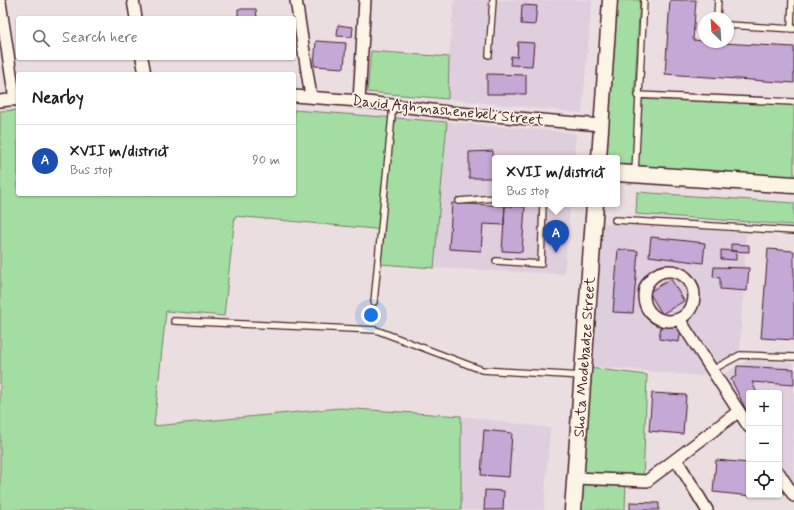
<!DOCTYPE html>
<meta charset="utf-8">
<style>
body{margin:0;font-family:Mynerve,sans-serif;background:#f2f2f2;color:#222}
.controls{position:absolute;right:12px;bottom:12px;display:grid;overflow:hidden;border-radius:4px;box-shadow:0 1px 3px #0004}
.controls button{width:36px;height:36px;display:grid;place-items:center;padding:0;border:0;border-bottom:1px solid #e0e0e0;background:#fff;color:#222;font:20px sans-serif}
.compass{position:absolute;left:698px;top:12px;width:36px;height:36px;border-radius:50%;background:#fff;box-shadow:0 1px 3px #0004;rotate:335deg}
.you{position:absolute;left:371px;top:315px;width:14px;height:14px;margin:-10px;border:3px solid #fff;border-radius:50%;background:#1a73e8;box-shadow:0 0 0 6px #1a73e833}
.badge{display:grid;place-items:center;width:26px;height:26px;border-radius:50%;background:#4a1f2b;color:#fff;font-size:13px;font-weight:700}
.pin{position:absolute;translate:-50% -33px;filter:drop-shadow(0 1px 2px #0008)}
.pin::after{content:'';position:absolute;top:21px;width:14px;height:12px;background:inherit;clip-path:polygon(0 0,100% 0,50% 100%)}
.popup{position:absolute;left:492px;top:155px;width:128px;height:52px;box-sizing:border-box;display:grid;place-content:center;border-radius:4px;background:#fff;filter:drop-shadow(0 1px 3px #0005);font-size:13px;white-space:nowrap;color:#767676}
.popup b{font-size:15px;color:#222}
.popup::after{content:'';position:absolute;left:50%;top:100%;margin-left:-8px;border:8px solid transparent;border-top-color:#fff}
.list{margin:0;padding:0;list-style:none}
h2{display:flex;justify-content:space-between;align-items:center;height:52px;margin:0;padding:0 16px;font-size:17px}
h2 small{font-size:13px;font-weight:400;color:#767676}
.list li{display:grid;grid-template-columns:26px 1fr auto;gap:12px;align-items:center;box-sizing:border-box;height:72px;padding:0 16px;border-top:1px solid #e0e0e0}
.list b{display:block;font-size:15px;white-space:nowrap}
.list p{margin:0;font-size:13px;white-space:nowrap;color:#767676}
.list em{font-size:13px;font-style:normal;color:#767676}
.icon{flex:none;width:22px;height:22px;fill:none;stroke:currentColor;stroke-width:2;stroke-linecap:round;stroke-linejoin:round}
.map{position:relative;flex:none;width:794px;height:510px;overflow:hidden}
.search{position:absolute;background:#fff;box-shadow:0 1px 3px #0004;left:16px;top:16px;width:280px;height:44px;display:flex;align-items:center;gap:10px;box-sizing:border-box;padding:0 14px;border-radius:4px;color:#767676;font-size:15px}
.panel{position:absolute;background:#fff;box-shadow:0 1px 3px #0004;left:16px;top:72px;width:280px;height:124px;border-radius:4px}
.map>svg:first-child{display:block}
.built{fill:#dfcedd}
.green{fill:#a4dda2;stroke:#777e66}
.building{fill:#c4a8d5;stroke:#4a1f2b}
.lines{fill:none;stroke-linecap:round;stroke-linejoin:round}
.service-casing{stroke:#4a1f2b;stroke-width:8}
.minor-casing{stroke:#4a1f2b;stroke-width:14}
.tertiary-casing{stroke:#4a1f2b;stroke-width:17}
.secondary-casing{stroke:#4a1f2b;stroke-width:19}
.service{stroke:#fcf5e5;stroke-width:5.5}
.minor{stroke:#fcf5e5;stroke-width:11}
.tertiary{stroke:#fcf5e5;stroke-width:14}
.secondary{stroke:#fcf5e5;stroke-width:16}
.labels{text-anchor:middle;stroke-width:3;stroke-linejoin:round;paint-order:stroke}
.street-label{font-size:15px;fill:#4a1f2b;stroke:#fcf5e5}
</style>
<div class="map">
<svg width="794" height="510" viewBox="0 0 794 510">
<rect width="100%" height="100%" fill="#ebdee0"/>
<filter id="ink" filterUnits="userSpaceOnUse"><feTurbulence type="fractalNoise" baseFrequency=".025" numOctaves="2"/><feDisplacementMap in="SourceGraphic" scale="8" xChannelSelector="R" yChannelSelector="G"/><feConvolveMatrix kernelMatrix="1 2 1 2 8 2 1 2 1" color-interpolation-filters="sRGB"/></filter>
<g filter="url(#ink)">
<path class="built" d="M454 0H592L582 113 448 99 449 57Z
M447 122 576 133 574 158H495V204H570L564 274 434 268Z
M600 223 746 233 740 354 701 376 590 366Z
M748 360 794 363V486L779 466V393H749V425L720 376Z
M461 416 550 428 544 510H461Z"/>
<path class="green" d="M612 0H640L634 99 794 105V178L617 164V158H605Z
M371 51 449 57 448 99 367 92Z
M18 110V194H294V110L447 122 434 268 380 264 385 230 235 216 224 316 166 311 154 426 340 408 461 416V510H0V111Z
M637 192 794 203V225L636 214Z
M589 368 647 375 643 482 626 481 625 510H580Z"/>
<path class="building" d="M670 0H696L693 40 704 41V42L794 47V83L665 74Z
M522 5 537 6 535 25 521 24Z
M238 9H256L257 18H238Z
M338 25 353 27 352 37 337 36Z
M316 41 346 43 344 68 314 66Z
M518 42 534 43 532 66 510 65 511 56 517 57Z
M487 74 526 75V94H487Z
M493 151V178H469V152Z
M452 203 505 206 504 225 483 224 481 251 449 249Z
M505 206 525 207 522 252 502 251Z
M651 237 705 243 703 263 649 256Z
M731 244 749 245V252L731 251Z
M618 249 638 251 633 313 613 312Z
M768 249 794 251V340L761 338Z
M721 250 736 251V260L721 259Z
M714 267 749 268 747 291 720 289V278L713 277Z
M671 279 684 301 662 314 649 292Z
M661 325 681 328 679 342 659 339Z
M737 366 794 369V385L752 382 757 393H749V416L731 379 736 376Z
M652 393 686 395 683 434 649 431Z
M484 430 512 433 509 477 481 475Z
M716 460 749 463V495L751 496 713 492Z
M485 490 504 491 503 510H484Z
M630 502 659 503V510H630Z"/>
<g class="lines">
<defs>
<path id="service" d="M717 18 718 0
M728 25 794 29
M791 29 792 0
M489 55 493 0
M638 95 794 102
M635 172 644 0
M459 201 495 198
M615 220 794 231
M496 261 541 264 543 204
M374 302 393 105
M174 321 376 330 482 370 582 376
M712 370 740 355 794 357"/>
<path id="minor" d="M133 0 136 18
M296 0 311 97
M0 2 15 100
M142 58 145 74
M294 96 359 101 448 112 601 125
M0 101 18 99
M359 101 365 0
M644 296a25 25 0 1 1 50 0a25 25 0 1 1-50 0Z
M679 319 749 427
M676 459 707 510
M779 473 794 496
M575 478 647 481 739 411"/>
<path id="tertiary" d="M599 158 610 0"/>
<path id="secondary" d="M617 173 794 185
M573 510 595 204"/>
</defs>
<use href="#service" class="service-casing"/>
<use href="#minor" class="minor-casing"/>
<use href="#tertiary" class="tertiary-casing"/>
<use href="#secondary" class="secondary-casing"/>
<use href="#service" class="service"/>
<use href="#minor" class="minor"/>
<use href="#tertiary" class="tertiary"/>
<use href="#secondary" class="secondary"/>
</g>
</g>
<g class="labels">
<g class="street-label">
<text transform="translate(448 110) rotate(6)" y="5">David Aghmashenebeli Street</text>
<text transform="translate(584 357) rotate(-86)" y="5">Shota Modebadze Street</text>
</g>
</g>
</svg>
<div class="controls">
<button>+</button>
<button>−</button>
<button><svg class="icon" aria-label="locate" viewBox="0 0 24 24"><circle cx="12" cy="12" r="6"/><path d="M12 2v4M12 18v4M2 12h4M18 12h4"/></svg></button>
</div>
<svg class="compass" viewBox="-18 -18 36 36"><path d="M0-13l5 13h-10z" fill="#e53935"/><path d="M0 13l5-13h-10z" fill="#767676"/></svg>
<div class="you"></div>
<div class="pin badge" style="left:556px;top:253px;background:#1a4fb4">A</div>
<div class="popup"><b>XVII m/district</b>Bus stop</div>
<div class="search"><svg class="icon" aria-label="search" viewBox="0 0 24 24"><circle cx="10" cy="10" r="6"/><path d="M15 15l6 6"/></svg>Search here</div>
<section class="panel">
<h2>Nearby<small></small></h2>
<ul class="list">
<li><span class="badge" style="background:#1a4fb4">A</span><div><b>XVII m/district</b><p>Bus stop</p></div><em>90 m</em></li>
</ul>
</section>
</div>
